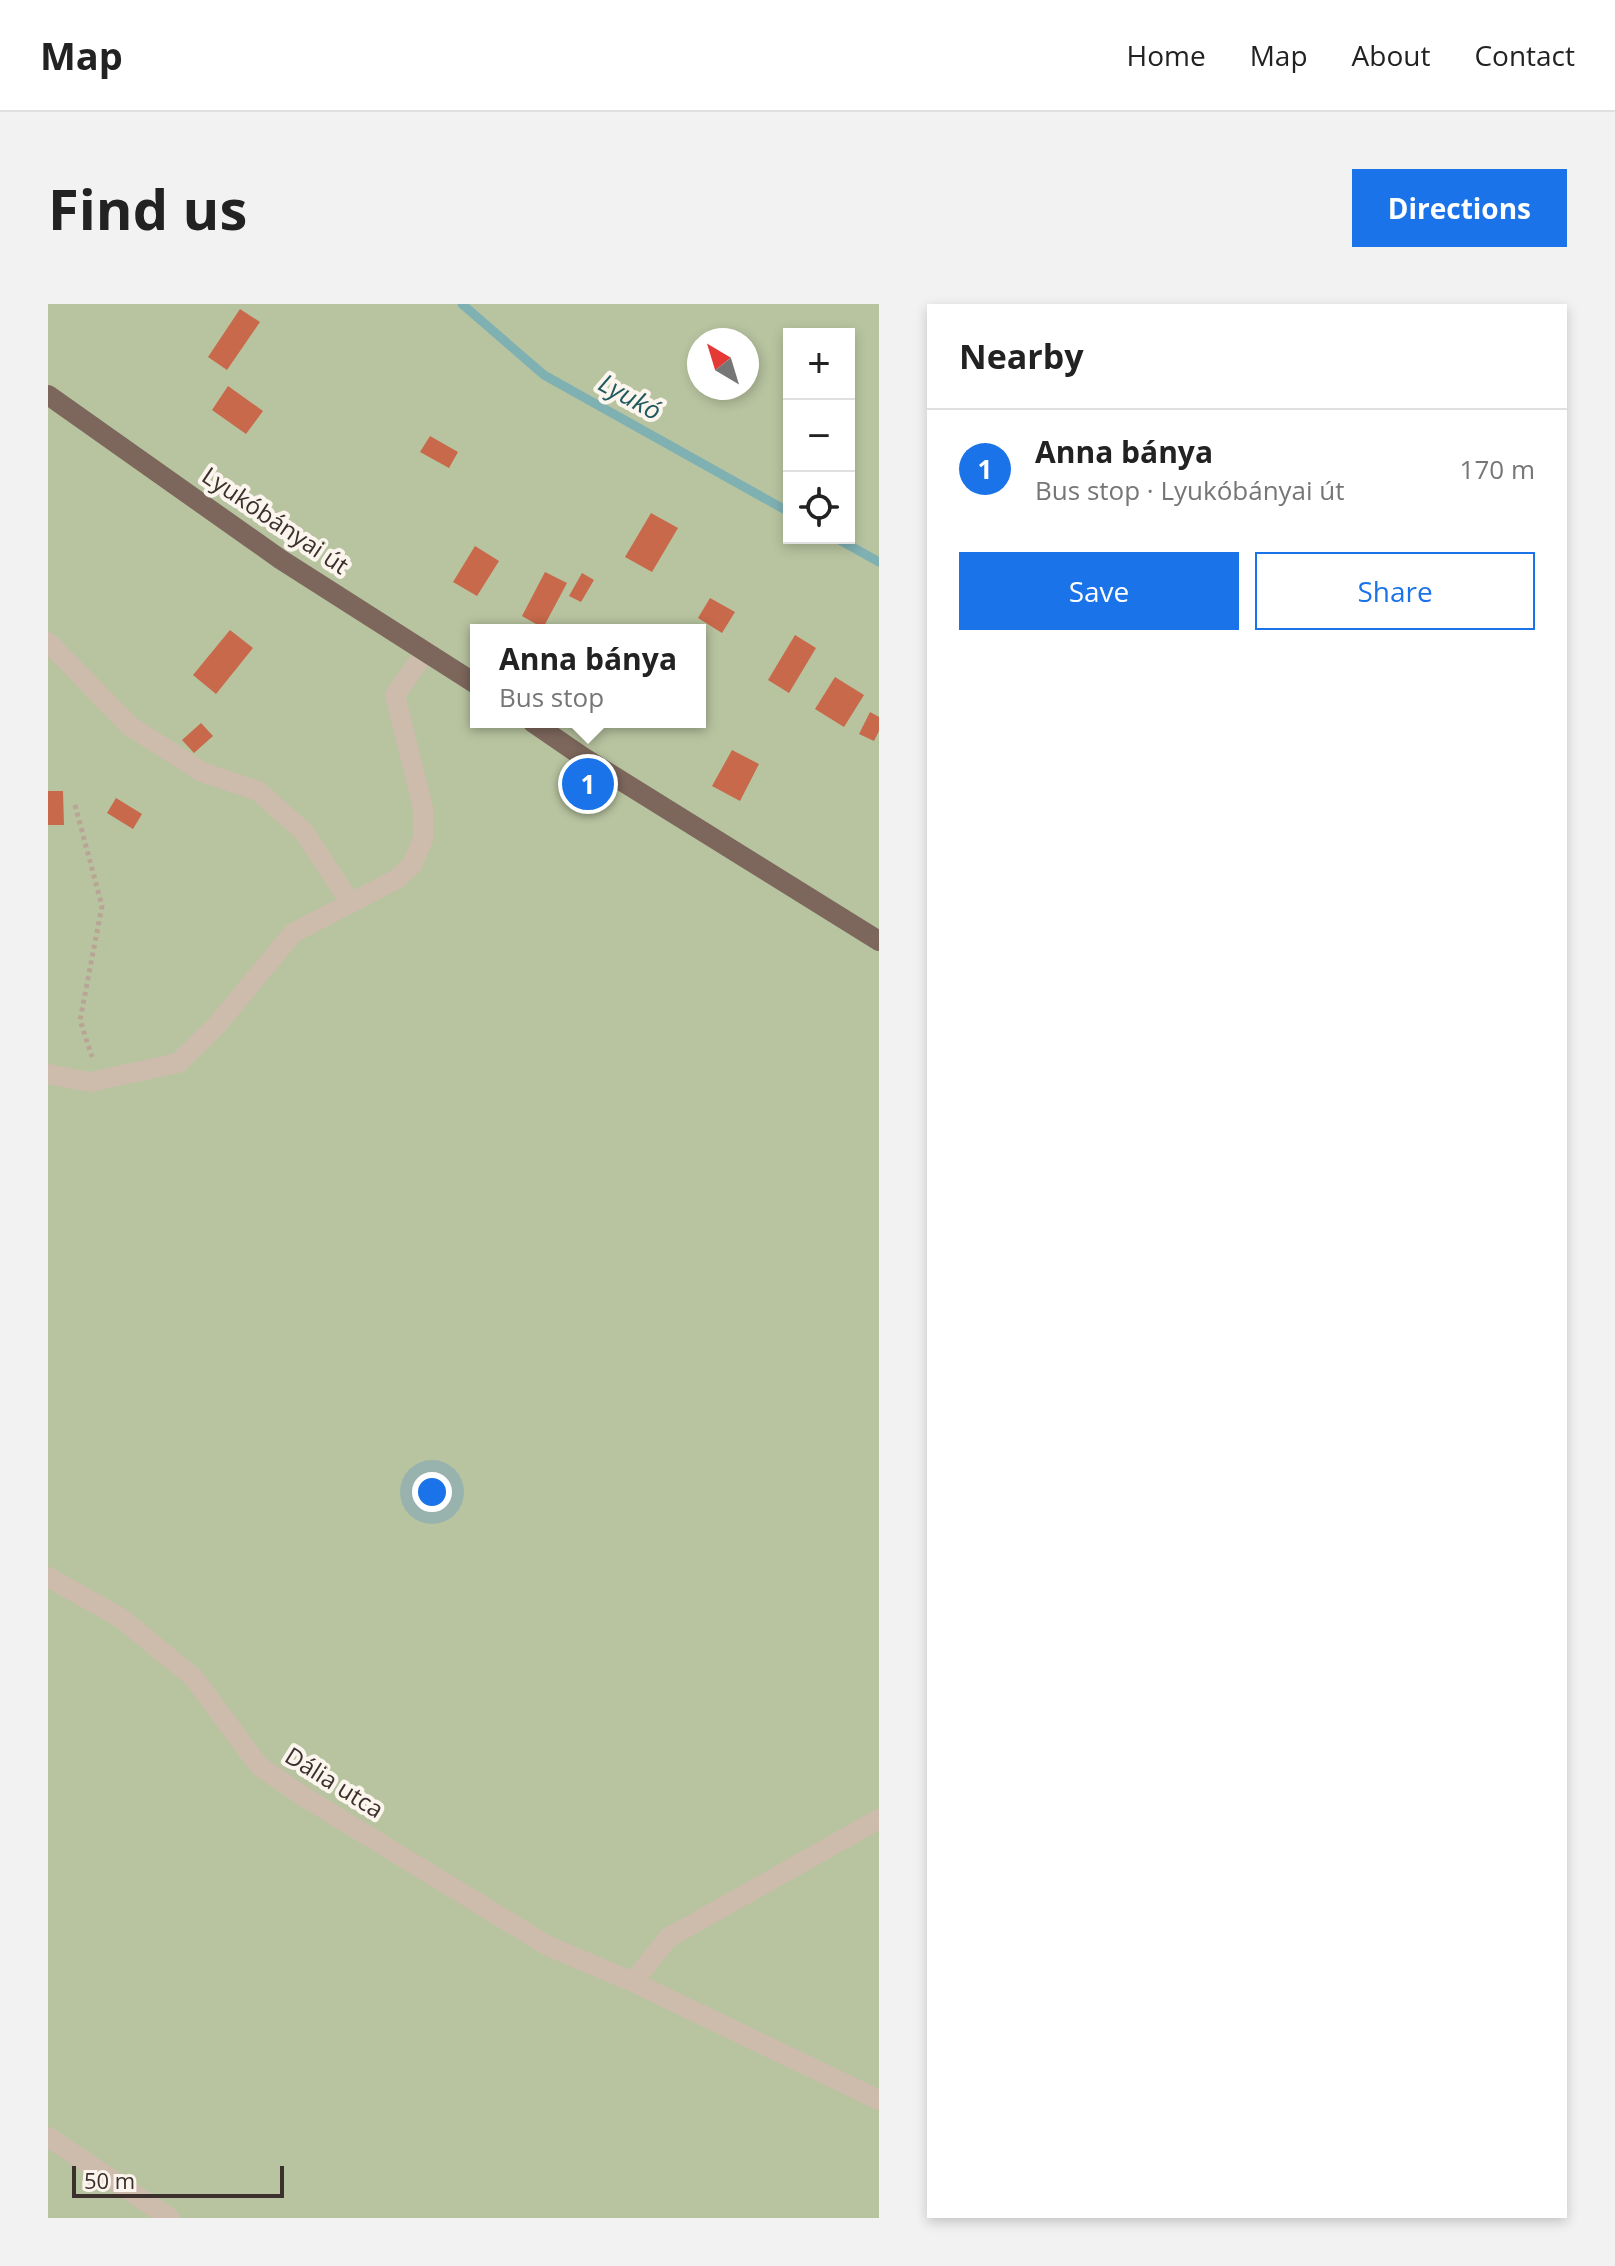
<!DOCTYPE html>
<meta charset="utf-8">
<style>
body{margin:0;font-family:"Open Sans",sans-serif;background:#f2f2f2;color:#222}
.controls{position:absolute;right:24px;top:24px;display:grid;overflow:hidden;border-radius:0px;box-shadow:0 4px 12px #0003}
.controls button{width:72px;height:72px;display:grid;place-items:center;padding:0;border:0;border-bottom:2px solid #e0e0e0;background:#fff;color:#222;font:40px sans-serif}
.compass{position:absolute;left:639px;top:24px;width:72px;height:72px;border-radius:50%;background:#fff;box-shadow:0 4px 12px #0003;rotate:322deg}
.scale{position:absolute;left:24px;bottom:20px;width:212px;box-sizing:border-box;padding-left:8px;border:4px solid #3b302b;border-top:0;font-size:22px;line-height:28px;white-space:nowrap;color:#3b302b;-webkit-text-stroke:6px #fbf5ee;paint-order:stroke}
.you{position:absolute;left:384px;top:1188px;width:28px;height:28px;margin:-20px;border:6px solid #fff;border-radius:50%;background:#1a73e8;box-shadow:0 0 0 12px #1a73e833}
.badge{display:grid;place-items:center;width:52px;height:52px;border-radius:50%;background:#1a73e8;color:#fff;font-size:26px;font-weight:700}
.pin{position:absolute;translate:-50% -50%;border:4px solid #fff;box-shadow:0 2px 8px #0006}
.popup{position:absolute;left:422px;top:320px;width:236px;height:104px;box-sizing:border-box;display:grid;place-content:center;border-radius:0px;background:#fff;filter:drop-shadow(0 2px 6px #0005);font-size:26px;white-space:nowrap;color:#767676}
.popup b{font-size:30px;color:#222}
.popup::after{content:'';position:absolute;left:50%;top:100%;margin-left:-16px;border:16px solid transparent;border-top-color:#fff}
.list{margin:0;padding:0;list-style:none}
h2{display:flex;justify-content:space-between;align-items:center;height:104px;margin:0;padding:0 32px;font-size:34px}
h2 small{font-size:26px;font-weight:400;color:#767676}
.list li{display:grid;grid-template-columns:52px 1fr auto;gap:24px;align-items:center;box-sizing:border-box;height:120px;padding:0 32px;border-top:2px solid #e0e0e0}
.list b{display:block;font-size:30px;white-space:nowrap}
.list p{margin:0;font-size:26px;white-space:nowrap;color:#767676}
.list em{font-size:26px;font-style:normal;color:#767676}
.actions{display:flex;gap:16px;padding:24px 32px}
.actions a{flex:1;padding:18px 0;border:2px solid #1a73e8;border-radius:0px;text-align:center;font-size:28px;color:#1a73e8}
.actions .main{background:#1a73e8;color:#fff}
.icon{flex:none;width:44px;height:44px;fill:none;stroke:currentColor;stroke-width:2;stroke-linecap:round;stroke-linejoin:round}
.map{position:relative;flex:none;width:831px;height:1914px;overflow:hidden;border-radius:0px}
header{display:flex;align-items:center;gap:48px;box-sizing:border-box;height:112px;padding:0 40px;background:#fff;border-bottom:2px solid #e0e0e0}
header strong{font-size:38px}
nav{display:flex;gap:44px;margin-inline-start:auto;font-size:28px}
.intro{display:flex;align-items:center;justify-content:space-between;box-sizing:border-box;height:192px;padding:0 48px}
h1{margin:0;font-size:56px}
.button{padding:20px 36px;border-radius:0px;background:#1a73e8;color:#fff;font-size:28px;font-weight:700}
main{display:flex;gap:48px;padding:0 48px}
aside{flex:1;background:#fff;border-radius:0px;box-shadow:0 4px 12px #0003}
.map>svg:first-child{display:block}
.green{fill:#b8c4a0;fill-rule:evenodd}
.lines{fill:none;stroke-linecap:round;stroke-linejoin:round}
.stream{stroke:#7fb0b2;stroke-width:9}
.building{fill:#c8694b}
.path{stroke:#b9a596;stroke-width:5;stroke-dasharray:4 4;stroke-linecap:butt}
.minor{stroke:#cdbbac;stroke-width:20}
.major{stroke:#7d675c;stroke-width:20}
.labels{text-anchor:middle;stroke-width:8;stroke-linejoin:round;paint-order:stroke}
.street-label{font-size:24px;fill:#3b302b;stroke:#fbf5ee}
.water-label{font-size:26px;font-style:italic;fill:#1f5a5e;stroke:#fbf5ee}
</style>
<header>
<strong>Map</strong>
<nav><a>Home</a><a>Map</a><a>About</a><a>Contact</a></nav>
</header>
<div class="intro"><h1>Find us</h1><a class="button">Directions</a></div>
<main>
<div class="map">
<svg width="831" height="1914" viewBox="0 0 831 1914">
<rect width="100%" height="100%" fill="#f4ebe1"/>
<path class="green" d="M0 0H831V1914H0ZM741 30H801V234H741ZM651 36H699V84H651ZM428 326H652V418H428Z"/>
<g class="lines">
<path class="stream" d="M414 0 496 71 741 208
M788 234 831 258"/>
</g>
<path class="building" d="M192 5 212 18 179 66 160 53Z
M180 82 215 107 198 130 164 106Z
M382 132 410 148 401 164 372 148Z
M603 209 630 224 604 268 577 253Z
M427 242 451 257 429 292 405 278Z
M497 268 519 279 495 324 474 312Z
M534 269 546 276 533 298 521 292Z
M662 294 687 308 674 329 650 314Z
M182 326 205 344 168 390 145 371Z
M747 331 768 344 741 389 720 376Z
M787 373 816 391 796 423 767 405Z
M822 408 831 413V427L826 437 811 430Z
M153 419 165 432 146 449 134 436Z
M684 446 711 460 692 497 664 482Z
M0 487H15L16 521H0Z
M68 494 94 510 85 525 59 509Z"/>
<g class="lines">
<path class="path" d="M27 501 54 602 32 716 44 753"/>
<path class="minor" d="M0 338 82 422 154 468 210 487 256 528 302 598
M0 770 42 778 130 759 169 721 245 629 349 575 364 561 375 535V504L347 391 378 347
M0 1273 73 1314 146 1374 211 1462 258 1494 500 1642 585 1678 831 1796
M585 1678 620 1634 831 1515
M0 1833 122 1914"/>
<path class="major" d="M0 91 232 255 428 380
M484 418 535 453 831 637"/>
</g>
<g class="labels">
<g class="street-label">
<text transform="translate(227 217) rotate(34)" y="8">Lyukóbányai út</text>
<text transform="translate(286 1479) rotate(32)" y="8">Dália utca</text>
</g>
<g class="water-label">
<text transform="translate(582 93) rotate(29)" y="9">Lyukó</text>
</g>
</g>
</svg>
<div class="controls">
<button>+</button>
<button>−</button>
<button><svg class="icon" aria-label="locate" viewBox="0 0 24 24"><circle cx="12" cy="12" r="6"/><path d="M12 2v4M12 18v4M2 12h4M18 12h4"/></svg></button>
</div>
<svg class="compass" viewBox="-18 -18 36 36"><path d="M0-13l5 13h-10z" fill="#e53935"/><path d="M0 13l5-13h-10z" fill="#767676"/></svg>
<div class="scale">50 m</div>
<div class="you"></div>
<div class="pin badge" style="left:540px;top:480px">1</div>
<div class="popup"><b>Anna bánya</b>Bus stop</div>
</div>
<aside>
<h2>Nearby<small></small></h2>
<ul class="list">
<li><span class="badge">1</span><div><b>Anna bánya</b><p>Bus stop · Lyukóbányai út</p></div><em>170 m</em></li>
</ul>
<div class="actions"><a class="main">Save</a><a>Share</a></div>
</aside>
</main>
